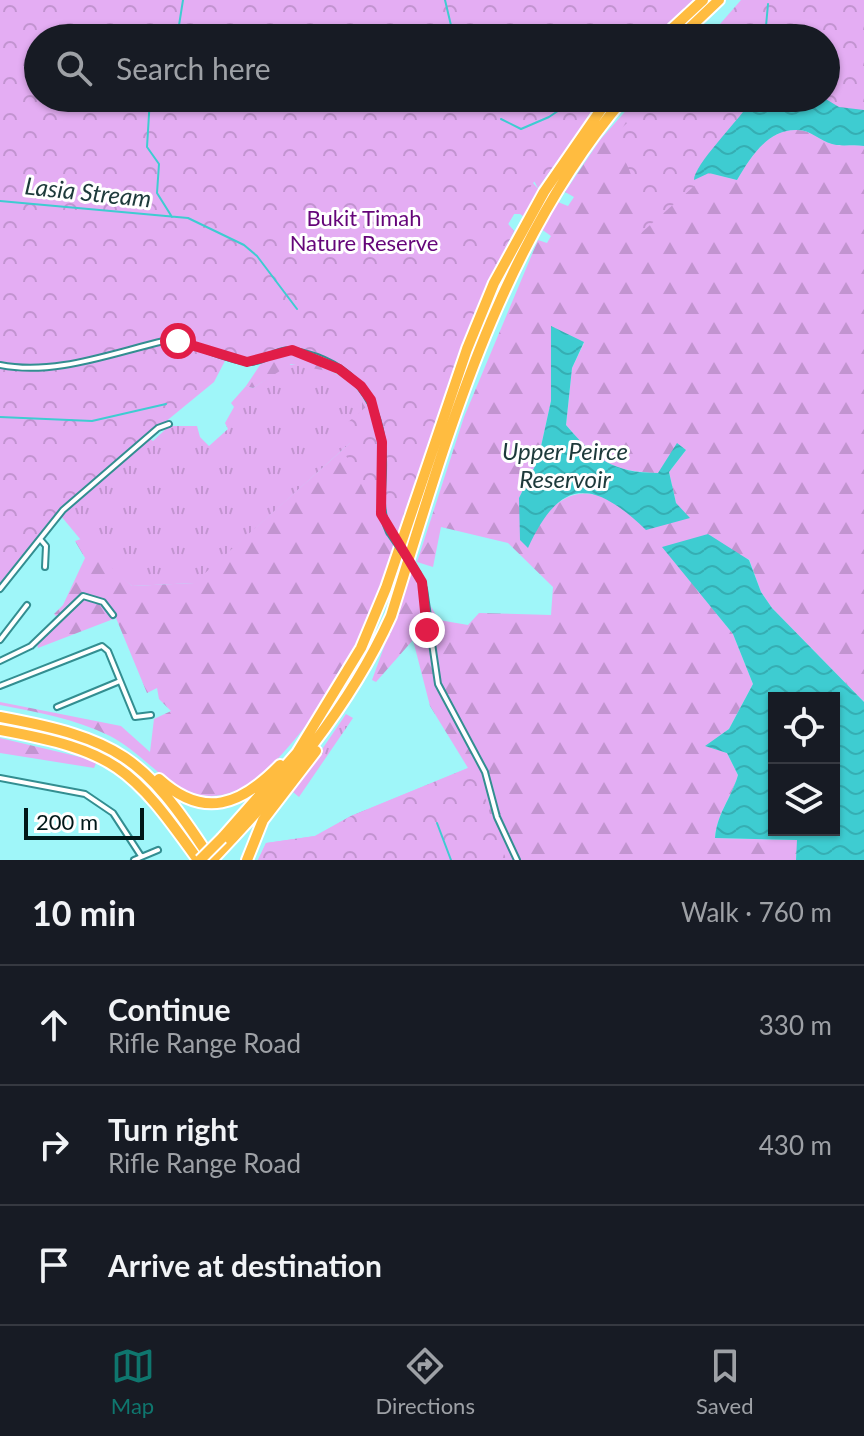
<!DOCTYPE html>
<meta charset="utf-8">
<style>
body{margin:0;font-family:Lato,sans-serif;background:#20242c;color:#f1f3f6}
.controls{position:absolute;right:24px;bottom:24px;display:grid;overflow:hidden;border-radius:0px;box-shadow:0 2px 6px #0004}
.controls button{width:72px;height:72px;display:grid;place-items:center;padding:0;border:0;border-bottom:2px solid #363941;background:#171b24;color:#f1f3f6;font:40px sans-serif}
.scale{position:absolute;left:24px;bottom:20px;width:120px;box-sizing:border-box;padding-left:8px;border:4px solid #001819;border-top:0;font-size:22px;line-height:28px;white-space:nowrap;color:#001819;-webkit-text-stroke:6px #fff;paint-order:stroke}
.stop{position:absolute;width:24px;height:24px;margin:-18px;border:6px solid #e11d48;border-radius:50%;background:#fff}
.stop.end{background:#e11d48;border-color:#fff;box-shadow:0 2px 8px #0008}
.list{margin:0;padding:0;list-style:none}
h2{display:flex;justify-content:space-between;align-items:center;height:104px;margin:0;padding:0 32px;font-size:34px}
h2 small{font-size:26px;font-weight:400;color:#9ea1a6}
.list li{display:grid;grid-template-columns:52px 1fr auto;gap:24px;align-items:center;box-sizing:border-box;height:120px;padding:0 32px;border-top:2px solid #363941}
.list b{display:block;font-size:30px;white-space:nowrap}
.list p{margin:0;font-size:26px;white-space:nowrap;color:#9ea1a6}
.list em{font-size:26px;font-style:normal;color:#9ea1a6}
.icon{flex:none;width:44px;height:44px;fill:none;stroke:currentColor;stroke-width:2;stroke-linecap:round;stroke-linejoin:round}
.map{position:relative;flex:none;width:864px;height:860px;overflow:hidden}
.search{position:absolute;background:#171b24;box-shadow:0 2px 6px #0004;left:24px;right:24px;top:24px;height:88px;display:flex;align-items:center;gap:20px;box-sizing:border-box;padding:0 28px;border-radius:44px;color:#9ea1a6;font-size:30px}
.sheet{height:464px;background:#171b24}
nav{display:flex;justify-content:space-around;align-items:center;box-sizing:border-box;height:112px;border-top:2px solid #363941;background:#171b24;font-size:22px;color:#9ea1a6}
nav a{display:grid;justify-items:center;gap:4px}
nav .on{color:#0f766e}
.map>svg:first-child{display:block}
.grass{fill:url(#grass-tufts)}
.forest{fill:url(#forest-firs);fill-rule:evenodd}
.park{fill:url(#park-crowns)}
.water{fill:url(#water-waves);fill-rule:evenodd}
.lines{fill:none;stroke-linecap:round;stroke-linejoin:round}
.stream{stroke:#3eccd1;stroke-width:2}
.minor-casing{stroke:#338e91;stroke-width:8}
.motorway-casing{stroke:#fff;stroke-width:14}
.minor{stroke:#fff;stroke-width:4}
.motorway{stroke:#ffbc40;stroke-width:10}
.minor-bridge-casing{stroke:#338e91;stroke-width:8;stroke-linecap:butt}
.motorway-bridge-casing{stroke:#fff;stroke-width:14;stroke-linecap:butt}
.minor-bridge{stroke:#fff;stroke-width:4}
.motorway-bridge{stroke:#ffbc40;stroke-width:10}
.route{stroke:#e11d48;stroke-width:10}
.labels{text-anchor:middle;stroke-width:6;stroke-linejoin:round;paint-order:stroke}
.park-label{font-size:22px;fill:#650579;stroke:#fff}
.water-label{font-size:24px;font-style:italic;fill:#1d3a3b;stroke:#fff}
</style>
<div class="map">
<svg width="864" height="860" viewBox="0 0 864 860">
<defs>
<pattern id="grass-tufts" width="24" height="20" patternUnits="userSpaceOnUse" patternTransform="scale(2)"><rect width="24" height="20" fill="#e4adf3"/><path d="M3 7l-1-3M5 7V3M7 7l1-3M15 17l-1-3M17 17v-4M19 17l1-3" fill="none" stroke="#c294d0"/></pattern>
<pattern id="forest-firs" width="22" height="20" patternUnits="userSpaceOnUse" patternTransform="scale(2)"><rect width="22" height="20" fill="#e4adf3"/><path d="M5 1l3.5 6h-7zM16 11l3.5 6h-7z" fill="#c294d0"/></pattern>
<pattern id="park-crowns" width="20" height="18" patternUnits="userSpaceOnUse" patternTransform="scale(2)"><rect width="20" height="18" fill="#e4adf3"/><path d="M2 6a3 3 0 1 1 6 0M12 15a3 3 0 1 1 6 0" fill="none" stroke="#c294d0"/></pattern>
<pattern id="water-waves" width="16" height="10" patternUnits="userSpaceOnUse" patternTransform="scale(2)"><rect width="16" height="10" fill="#3eccd1"/><path d="M0 5q4-4 8 0t8 0" fill="none" stroke="#35aeb3"/></pattern>
</defs>
<rect width="100%" height="100%" fill="#9ff6f9"/>
<path class="grass" d="M287 365C315 362 343 372 362 394V411L350 443 195 583 132 586 90 551 61 516 149 438 153 441 169 426H197L200 437 209 446 228 429 225 423 234 407 231 403 246 386 253 388Z
M346 714 353 718 299 797 293 792Z"/>
<path class="forest" d="M602 98 538 188 535 181 533 183C543 195 554 201 568 206L574 197 565 192 600 140 637 98H747L709 173 737 180C750 158 768 128 798 130 811 130 820 141 832 144 843 147 853 144 864 146V702L772 608 761 592 749 559 663 547 733 634 753 684 729 729 706 746 727 753 738 775C731 799 717 813 715 838L798 840 796 860H258L266 843 315 836 351 816 468 768 430 706 413 640 376 682 372 680 411 573 439 620 468 625 479 613 551 615 553 587 508 543 441 527 433 567 417 562 464 417 538 240 547 243 551 236 520 214H514L508 224 514 231C489 277 469 325 451 375 405 505 379 649 283 753 265 773 241 796 212 796 173 797 144 753 110 736 75 719 38 712 0 705V702L121 726 150 752 154 719 171 711 159 699 157 688 147 693 116 618 38 648 37 644 57 617 54 614 63 605 85 558 75 541 81 539 132 586 194 583 350 443 347 423 362 411V394L337 373 291 364 253 388 246 386 262 362 260 357 248 359 251 352ZM551 326 584 343 572 368 566 425C595 460 612 472 658 473L678 444 686 450 669 472 676 503 628 513C595 487 572 486 543 516L519 498 538 460 551 401Z
M0 738 97 761 94 768 0 753Z"/>
<path class="park" d="M0 0H693L654 38H38V98H602L538 188 534 181 508 224 514 231 477 307 394 546 343 450 350 443 347 423 373 401C358 374 318 343 284 348 258 351 259 361 228 355L214 382 64 505 0 586Z
M741 0H864V146C853 144 843 147 832 144 820 141 811 130 798 130 768 128 750 158 737 180L709 173 641 233C635 222 638 213 637 202 635 178 625 156 610 138L656 98H826V38H714L720 24Z
M473 766C489 799 490 826 507 860H258L266 843 315 836 351 816Z"/>
<path class="water" d="M747 98H824L839 107 864 110V146C853 144 843 147 832 144 820 141 811 130 798 130 768 128 750 158 737 180L709 173 694 180C694 165 737 122 749 104Z
M551 326 584 342 572 368 566 425C594 458 613 473 658 473L677 443 686 450 669 472 676 503 690 518 646 530C592 478 560 478 528 548L520 540 519 498 538 460 551 401Z
M708 534 749 560 761 592 772 608 864 702V860H796L797 840 715 838C717 813 731 799 738 775L727 753 705 746 729 729 753 684 733 634 662 547ZM774 698H834V830H774Z"/>
<g class="lines">
<path class="stream" d="M445 0 454 38
M766 26 768 4
M177 38 183 0
M150 98 147 147 159 164 157 193 172 217
M471 98 475 105
M501 119 521 129 549 117 577 98
M0 201 188 218 244 245 257 256 297 309
M0 417 92 421 166 404
M437 823 451 860"/>
<defs>
<path id="minor" d="M0 365C54 376 112 353 164 341 193 340 219 359 248 362 265 363 277 347 295 351 353 362 383 402 383 460 384 487 377 506 389 532
M40 539 46 546 45 567
M418 574 424 589 438 684 485 772 497 817 517 860
M0 589 63 510 158 428 169 424
M0 640 27 605
M0 661 31 646 83 596 103 602 113 615
M0 686 102 646 108 651 135 717 151 715
M57 707 120 681
M0 778 85 794 113 813 141 856
M134 860 158 850"/>
<path id="motorway" d="M662 38 703 0
M679 38 719 0
M0 717C118 739 144 756 210 858
M0 730C115 751 131 766 198 860
M159 779C204 820 241 805 280 765
M222 838 297 753 361 648 386 588 467 349 494 283 544 192 609 98
M212 860C282 787 349 709 391 616 448 434 498 247 624 98
M247 860 263 820 316 751"/>
</defs>
<use href="#minor" class="minor-casing"/>
<use href="#motorway" class="motorway-casing"/>
<use href="#minor" class="minor"/>
<use href="#motorway" class="motorway"/>
<defs>
<path id="minor-bridge" d="M389 532 418 574"/>
<path id="motorway-bridge" d="M200 860 222 838"/>
</defs>
<use href="#minor-bridge" class="minor-bridge-casing"/>
<use href="#motorway-bridge" class="motorway-bridge-casing"/>
<use href="#minor-bridge" class="minor-bridge"/>
<use href="#motorway-bridge" class="motorway-bridge"/>
</g>
<g class="lines">
<path class="route" d="M178 341 247 362 292 350 339 369 361 386 371 400 382 442 381 514 422 582 427 630"/>
</g>
<g class="labels">
<g class="park-label">
<text x="364" y="226">Bukit Timah<tspan x="364" dy="25">Nature Reserve</tspan></text>
</g>
<g class="water-label">
<text transform="translate(88 193) rotate(6)" y="8">Lasia Stream</text>
<text x="565" y="460">Upper Peirce<tspan x="565" dy="28">Reservoir</tspan></text>
</g>
</g>
</svg>
<div class="controls">
<button><svg class="icon" aria-label="locate" viewBox="0 0 24 24"><circle cx="12" cy="12" r="6"/><path d="M12 2v4M12 18v4M2 12h4M18 12h4"/></svg></button>
<button><svg class="icon" aria-label="layers" viewBox="0 0 24 24"><path d="M12 4l9 5-9 5-9-5zM3 14l9 5 9-5"/></svg></button>
</div>
<div class="scale">200 m</div>
<div class="stop" style="left:178px;top:341px"></div>
<div class="stop end" style="left:427px;top:630px"></div>
<div class="search"><svg class="icon" aria-label="search" viewBox="0 0 24 24"><circle cx="10" cy="10" r="6"/><path d="M15 15l6 6"/></svg>Search here</div>
</div>
<section class="sheet">
<h2>10 min<small>Walk · 760 m</small></h2>
<ul class="list">
<li><svg class="icon" aria-label="ahead" viewBox="0 0 24 24"><path d="M12 20V5M6 11l6-6 6 6"/></svg><div><b>Continue</b><p>Rifle Range Road</p></div><em>330 m</em></li>
<li><svg class="icon" aria-label="right" viewBox="0 0 24 24"><path d="M7 20v-9h11M14 6l5 5-5 5"/></svg><div><b>Turn right</b><p>Rifle Range Road</p></div><em>430 m</em></li>
<li><svg class="icon" aria-label="arrive" viewBox="0 0 24 24"><path d="M6 21V4h12l-3 4 3 4H6"/></svg><div><b>Arrive at destination</b></div></li>
</ul>
</section>
<nav>
<a class="on"><svg class="icon" aria-label="map" viewBox="0 0 24 24"><path d="M3 6l6-2 6 2 6-2v14l-6 2-6-2-6 2zM9 4v14M15 6v14"/></svg>Map</a>
<a><svg class="icon" aria-label="directions" viewBox="0 0 24 24"><path d="M12 3l9 9-9 9-9-9zM9 14v-3h6M13 9l2 2-2 2"/></svg>Directions</a>
<a><svg class="icon" aria-label="saved" viewBox="0 0 24 24"><path d="M7 4h10v16l-5-4-5 4z"/></svg>Saved</a>
</nav>
